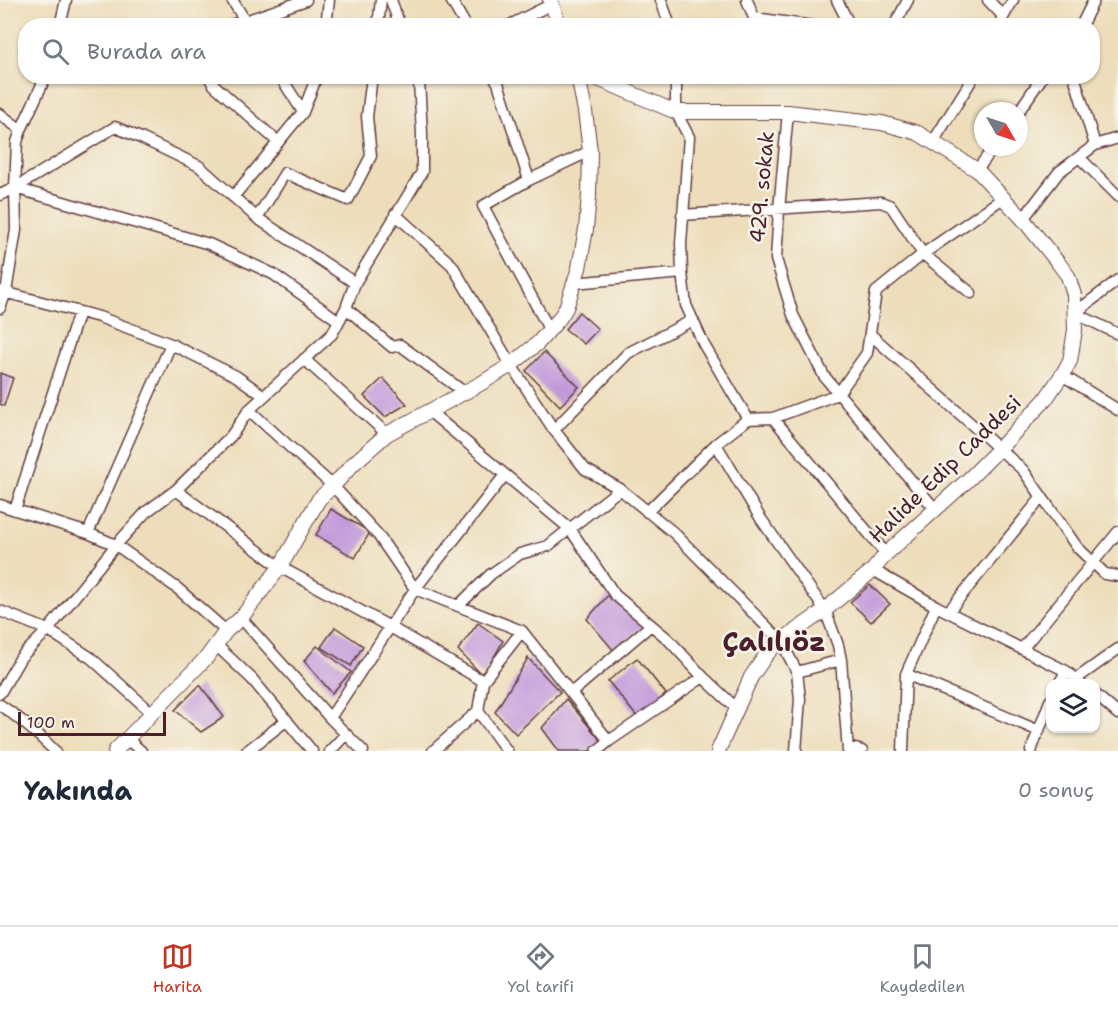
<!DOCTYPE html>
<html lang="tr">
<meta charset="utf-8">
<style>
body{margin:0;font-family:"Shantell Sans",sans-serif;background:#f2f2f3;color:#1f2937}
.controls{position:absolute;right:18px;bottom:18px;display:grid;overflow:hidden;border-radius:12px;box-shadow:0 2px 4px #0004}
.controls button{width:54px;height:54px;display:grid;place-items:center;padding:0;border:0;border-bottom:2px solid #e0e1e3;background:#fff;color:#1f2937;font:30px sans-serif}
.compass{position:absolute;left:974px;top:102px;width:54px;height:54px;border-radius:50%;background:#fff;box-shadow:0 2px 4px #0004;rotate:129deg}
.scale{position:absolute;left:18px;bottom:15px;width:148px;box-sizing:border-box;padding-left:6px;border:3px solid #4a1f2b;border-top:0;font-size:16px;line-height:21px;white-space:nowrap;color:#4a1f2b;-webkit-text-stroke:4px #f7f3e8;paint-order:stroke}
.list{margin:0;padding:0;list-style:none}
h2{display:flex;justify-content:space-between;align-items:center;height:78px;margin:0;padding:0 24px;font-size:26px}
h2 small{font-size:20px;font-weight:400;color:#747a83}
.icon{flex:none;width:33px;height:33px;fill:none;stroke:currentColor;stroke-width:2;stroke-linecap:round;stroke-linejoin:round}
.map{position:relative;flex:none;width:1118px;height:751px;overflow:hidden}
.search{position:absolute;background:#fff;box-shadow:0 2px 4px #0004;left:18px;right:18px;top:18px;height:66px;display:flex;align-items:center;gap:15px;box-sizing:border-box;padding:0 21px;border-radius:24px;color:#747a83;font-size:22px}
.sheet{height:174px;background:#fff}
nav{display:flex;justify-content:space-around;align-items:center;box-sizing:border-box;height:84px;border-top:2px solid #e0e1e3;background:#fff;font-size:16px;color:#747a83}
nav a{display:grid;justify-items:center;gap:3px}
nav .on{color:#c8321e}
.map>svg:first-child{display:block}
.building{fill:#c29ada}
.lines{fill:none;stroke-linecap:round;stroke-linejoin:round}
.minor-casing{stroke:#623c40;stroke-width:13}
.tertiary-casing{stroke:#623c40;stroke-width:16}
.minor{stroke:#fff;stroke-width:10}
.tertiary{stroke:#fff;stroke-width:14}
.labels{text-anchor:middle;stroke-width:5;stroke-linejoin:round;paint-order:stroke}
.street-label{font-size:21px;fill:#4a1f2b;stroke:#f7f3e8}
.district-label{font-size:27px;font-weight:bold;fill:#4a1f2b;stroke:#f7f3e8}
</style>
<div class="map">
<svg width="1118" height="751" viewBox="0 0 1118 751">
<rect width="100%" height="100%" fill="#f7f3e8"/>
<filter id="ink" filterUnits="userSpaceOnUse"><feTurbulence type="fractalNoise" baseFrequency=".0167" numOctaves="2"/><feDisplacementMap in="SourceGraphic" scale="12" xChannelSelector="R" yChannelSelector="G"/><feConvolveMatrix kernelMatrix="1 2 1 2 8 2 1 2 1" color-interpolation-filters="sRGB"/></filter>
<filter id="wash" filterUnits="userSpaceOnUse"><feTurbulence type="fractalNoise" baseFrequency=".008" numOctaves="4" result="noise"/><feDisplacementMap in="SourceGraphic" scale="24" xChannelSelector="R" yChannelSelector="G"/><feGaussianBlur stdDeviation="1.35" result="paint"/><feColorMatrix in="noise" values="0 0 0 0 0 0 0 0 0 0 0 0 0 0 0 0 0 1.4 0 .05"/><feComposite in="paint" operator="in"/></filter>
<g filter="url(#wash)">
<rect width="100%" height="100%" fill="#edddba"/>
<g id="blocks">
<path class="building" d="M579 312 598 329 584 344 565 329Z
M544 352 579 387 560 406 526 371Z
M0 373 13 378 4 406 0 404Z
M383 378 407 404 385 417 364 396Z
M331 509 370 532 355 558 316 535Z
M870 585 890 604 871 622 850 602Z
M609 594 645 624 614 651 587 619Z
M478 623 503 641 483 676 458 650Z
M335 627 363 646 351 666 321 647Z
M317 646 351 672 332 693 304 661Z
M528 658 560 692 516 734 495 712Z
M637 658 666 694 638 718 608 681Z
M200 685 224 717 201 732 175 710Z
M566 699 602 742 589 751H559L542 728Z"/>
</g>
</g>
<g filter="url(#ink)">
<use href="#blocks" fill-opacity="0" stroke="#623c40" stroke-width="1.5"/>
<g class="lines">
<defs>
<path id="minor" d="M232 0 248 25
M391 0 400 26
M451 0 466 26
M661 0 670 26
M747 0 754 18 813 26
M837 0 850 26
M988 0 1003 16
M60 26 66 0
M226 26 245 21 306 0
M326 26 329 0
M378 26 381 0
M508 26 552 4
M894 26 908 0
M998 26 1013 0
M1081 26 1094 0
M208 76 214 85 278 142
M280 76 303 112
M494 76 498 83 529 180
M676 76V112L689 137 681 243 682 273 686 305 704 345 748 419
M1074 76 1095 145
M1019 111 1043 76
M788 112 779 210 776 259 793 315 824 376 935 509
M0 114 21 130
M933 142 974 76
M1079 157 1118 196
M977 170 994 147
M15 188 209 244 273 274 339 321
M0 195 15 188 115 127 143 139 199 166 257 218 355 283
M233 197 303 112 317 76
M395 214 452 265 511 365 554 430 585 469 620 489 674 533 781 641 797 672 841 660
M682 215 881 202 891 206 923 254 971 293
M257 218 285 173 348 200 371 156 367 117 372 76
M1023 219 1059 172 1095 145 1118 138
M1118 280 1075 313 1118 334
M574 283 682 273
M0 291 99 317 171 344 236 376 264 396
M0 308 6 292 16 230 15 188 17 142 21 130 46 76
M346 308 392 347 400 345 464 392
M550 331 483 206 529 180 590 151
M870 334 1023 470 1077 547 1105 574 1118 576
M304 359 387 434
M1062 375 1118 410
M249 410 333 486 378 535 415 589 522 631 609 741
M429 411 570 529 615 595 668 639 703 677 736 708
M773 418 886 554
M554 430 628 353 693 320
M716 444 761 519 825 610 838 645 841 660 848 751
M176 490 280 567 390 627 483 681
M0 505 88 533 116 545 177 588 226 631
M15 510 79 312
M647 512 716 444 748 419 773 418 838 394 867 353 876 292 923 254 1003 198
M88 533 171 344
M873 570 936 606 1066 671 1081 684
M458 606 491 574 520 554 548 546 620 489
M0 611 48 630 91 658 152 713
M948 612 1042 497
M241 618 330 718 363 751
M215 644 252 679 312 751
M1022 649 1118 532
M906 674 1039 731
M1076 679 1118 649
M1059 684 1066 671
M0 693 21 657 48 630 116 545 146 512 176 490 231 436 249 410 332 334 346 308 355 283 422 172V133L419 81 417 76
M571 693 651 625
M1096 695 1118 714
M0 705C20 718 38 734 55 751
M330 718 415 589 505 475
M127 739 141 751
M848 747 862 751
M247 751 287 720
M330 751 346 734
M433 751 478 711
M507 751 478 711 483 681 522 631
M597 751 609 741 703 677
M796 751 800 699 797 672
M903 751 906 674 936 606
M1031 751 1050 701"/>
<path id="tertiary" d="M550 0 560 26
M591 76 676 112H788L882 123 918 133 977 170 1023 219 1059 264 1068 276 1074 295 1075 330 1070 361 1062 375 1045 400 999 449 969 479 886 554 873 570 825 610 775 645 766 655 751 677 718 751
M115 751 207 657 226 631 241 618 280 567 319 499 333 486 353 464 387 434 480 384 511 365 538 343 559 319 566 308 579 268 586 229 589 196 590 151 585 111 578 76"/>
</defs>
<use href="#minor" class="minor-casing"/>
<use href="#tertiary" class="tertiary-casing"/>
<use href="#minor" class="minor"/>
<use href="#tertiary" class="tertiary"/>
</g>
</g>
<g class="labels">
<g class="street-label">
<text transform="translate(762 187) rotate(-85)" y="7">429. sokak</text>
<text transform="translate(945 469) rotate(-44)" y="7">Halide Edip Caddesi</text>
</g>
<g class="district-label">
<text x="774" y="651">Çalılıöz</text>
</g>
</g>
</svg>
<div class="controls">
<button><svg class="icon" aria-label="layers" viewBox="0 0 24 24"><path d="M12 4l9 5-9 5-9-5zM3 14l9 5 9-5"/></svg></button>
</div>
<svg class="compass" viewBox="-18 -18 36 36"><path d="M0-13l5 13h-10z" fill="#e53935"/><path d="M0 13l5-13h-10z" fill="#747a83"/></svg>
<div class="scale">100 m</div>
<div class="search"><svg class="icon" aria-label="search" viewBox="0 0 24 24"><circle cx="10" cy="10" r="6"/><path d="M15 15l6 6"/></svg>Burada ara</div>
</div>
<section class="sheet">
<h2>Yakında<small>0 sonuç</small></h2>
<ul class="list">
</ul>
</section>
<nav>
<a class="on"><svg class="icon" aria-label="map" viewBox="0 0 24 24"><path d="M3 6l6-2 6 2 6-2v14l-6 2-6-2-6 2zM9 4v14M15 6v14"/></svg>Harita</a>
<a><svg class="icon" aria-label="directions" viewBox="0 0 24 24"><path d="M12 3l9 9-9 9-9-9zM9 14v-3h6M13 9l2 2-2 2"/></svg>Yol tarifi</a>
<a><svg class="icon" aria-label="saved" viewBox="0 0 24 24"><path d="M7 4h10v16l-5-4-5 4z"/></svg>Kaydedilen</a>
</nav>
